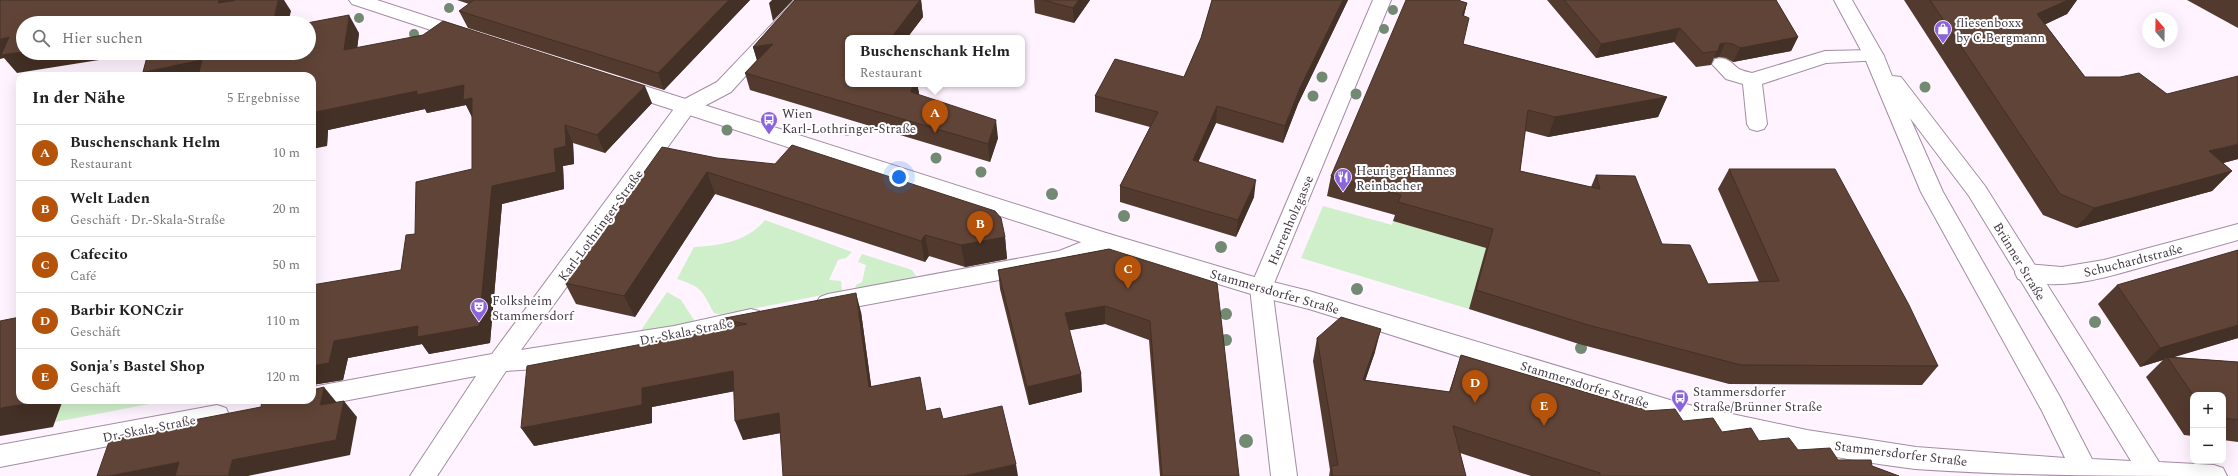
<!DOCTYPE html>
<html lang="de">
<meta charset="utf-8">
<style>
body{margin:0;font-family:Spectral,serif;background:#f6f6f6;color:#222}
.controls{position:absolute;right:12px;bottom:12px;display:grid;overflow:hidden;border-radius:8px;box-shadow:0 4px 16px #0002}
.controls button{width:36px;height:36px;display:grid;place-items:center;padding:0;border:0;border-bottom:1px solid #e0e0e0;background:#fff;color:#222;font:20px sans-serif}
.compass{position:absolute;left:2142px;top:12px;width:36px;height:36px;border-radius:50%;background:#fff;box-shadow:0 4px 16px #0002;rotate:340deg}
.you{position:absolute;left:899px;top:177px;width:14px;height:14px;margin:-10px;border:3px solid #fff;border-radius:50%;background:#1a73e8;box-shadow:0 0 0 6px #1a73e833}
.badge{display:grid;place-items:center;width:26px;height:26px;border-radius:50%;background:#b45309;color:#fff;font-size:13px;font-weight:700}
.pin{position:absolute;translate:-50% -33px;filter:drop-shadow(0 1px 2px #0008)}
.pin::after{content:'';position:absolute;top:21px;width:14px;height:12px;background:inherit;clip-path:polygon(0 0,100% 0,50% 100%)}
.popup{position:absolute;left:845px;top:35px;width:180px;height:52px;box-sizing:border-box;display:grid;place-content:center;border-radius:8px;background:#fff;filter:drop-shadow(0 1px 3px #0005);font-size:13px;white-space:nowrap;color:#767676}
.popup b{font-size:15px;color:#222}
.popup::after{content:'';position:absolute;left:50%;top:100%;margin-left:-8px;border:8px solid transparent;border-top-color:#fff}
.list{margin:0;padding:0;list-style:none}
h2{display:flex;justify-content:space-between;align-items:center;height:52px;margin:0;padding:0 16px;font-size:17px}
h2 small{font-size:13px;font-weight:400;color:#767676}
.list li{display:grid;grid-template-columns:26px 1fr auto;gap:12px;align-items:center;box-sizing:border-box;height:56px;padding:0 16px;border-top:1px solid #e0e0e0}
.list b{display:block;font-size:15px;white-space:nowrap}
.list p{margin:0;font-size:13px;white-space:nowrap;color:#767676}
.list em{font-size:13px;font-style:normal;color:#767676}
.icon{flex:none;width:22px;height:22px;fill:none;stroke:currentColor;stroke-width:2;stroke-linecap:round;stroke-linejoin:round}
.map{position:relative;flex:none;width:2238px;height:476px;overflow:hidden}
.search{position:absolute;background:#fff;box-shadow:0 4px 16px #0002;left:16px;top:16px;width:300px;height:44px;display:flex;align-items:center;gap:10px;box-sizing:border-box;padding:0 14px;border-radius:22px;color:#767676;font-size:15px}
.panel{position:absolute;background:#fff;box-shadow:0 4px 16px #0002;left:16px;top:72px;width:300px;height:332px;border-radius:12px}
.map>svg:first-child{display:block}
.green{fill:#cfefca}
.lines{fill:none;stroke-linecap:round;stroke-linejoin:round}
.minor-casing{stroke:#a48ca4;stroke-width:2}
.major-casing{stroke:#a48ca4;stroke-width:2}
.minor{fill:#fff;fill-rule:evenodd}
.major{fill:#fff;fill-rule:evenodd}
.tree{fill:#738a72}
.wall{fill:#533a2f}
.shaded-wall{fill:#433026}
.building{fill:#604437;stroke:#433026}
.labels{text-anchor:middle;stroke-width:4;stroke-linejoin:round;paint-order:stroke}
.poi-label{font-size:13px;fill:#423842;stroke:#fff;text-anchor:start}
.street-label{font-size:13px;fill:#423842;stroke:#fff}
</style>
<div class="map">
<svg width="2238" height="476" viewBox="0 0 2238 476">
<rect width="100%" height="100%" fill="#fef3fe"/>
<path class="green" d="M1323 206 1392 225 1393 221 1486 248 1469 309 1301 258Z
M765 220 852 252 846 258 838 260 829 280 841 281 842 291 722 315 714 313C701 290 704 288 677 279L694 247C721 245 747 242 765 220Z
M862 254 912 270 916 276 855 290 856 285 862 282 866 265 858 262Z
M667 292 681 300 696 323 639 333Z
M63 400H170L55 422Z"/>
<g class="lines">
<defs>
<path id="minor" d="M795 0H814L731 92 693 112 521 350 674 326 751 309 759 311 763 318 759 325 674 344 537 369 506 371 437 476H410L476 376 312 407 303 404 301 400H312V387L492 354 679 102 717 82Z
M1373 0H1391L1272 288 1297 476H1271L1250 288Z
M1874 50 1881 52 1884 56 1881 60 1826 63 1762 84 1767 124 1764 129 1757 131 1750 129 1747 124 1743 84 1726 79 1712 64 1715 59C1727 56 1730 62 1739 69 1743 71 1748 72 1752 73L1825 51Z
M2238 224V240C2210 248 2181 256 2153 264 2110 276 2062 293 2018 279L2015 273 2018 267 2026 264 2062 267 2104 260Z
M1104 233 1112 235 1115 241 1112 247 1063 268 828 312 820 309 816 303 820 297 828 294 1059 251Z
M217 405 226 408 229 415 226 422 217 425 0 467V445Z"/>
<path id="major" d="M349 0H377L472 31 474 35 472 39 465 41 458 39 352 4Z
M1834 0H1852L1884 56 1892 76 1901 77 1985 186 2159 462 2214 465 2223 468 2227 476C2123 476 2018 476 1915 469 1707 443 1509 371 1309 309L1261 297 1096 247 612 90 609 85 612 80 619 78 626 80 1106 233 1261 279 1309 291 1680 403 1807 430 1916 447 2065 458 2042 411 1921 192 1864 56ZM1910 118 1969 196 2131 461 2092 459 2060 397 1943 192Z"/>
</defs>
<use href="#minor" class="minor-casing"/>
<use href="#major" class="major-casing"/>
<use href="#minor" class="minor"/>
<use href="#major" class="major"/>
</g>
<g class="tree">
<circle cx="449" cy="8" r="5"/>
<circle cx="1393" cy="10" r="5"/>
<circle cx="359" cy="18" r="5"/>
<circle cx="1384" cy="29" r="5"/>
<circle cx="414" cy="34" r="5"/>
<circle cx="1322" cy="77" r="5.5"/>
<circle cx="1925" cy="87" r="5.5"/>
<circle cx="1356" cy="94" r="5.5"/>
<circle cx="1313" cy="96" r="5.5"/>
<circle cx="727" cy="130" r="5.5"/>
<circle cx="847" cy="130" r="5.5"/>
<circle cx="936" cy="158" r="5.5"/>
<circle cx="981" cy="172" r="5.5"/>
<circle cx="1052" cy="194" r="6"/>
<circle cx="1124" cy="216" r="6"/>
<circle cx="1221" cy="247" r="6"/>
<circle cx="1357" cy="289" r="6"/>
<circle cx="1226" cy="314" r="6"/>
<circle cx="2095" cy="322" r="6"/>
<circle cx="1226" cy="340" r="6"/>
<circle cx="1581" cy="348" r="6"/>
<circle cx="1246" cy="441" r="7"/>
</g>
<path class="wall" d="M457 0H750L664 90 468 28 459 11 469 4Z
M795 0H921L923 17 907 38H848V84H917L919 93 918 95 998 138 990 162 750 90 745 73 757 60 753 47Z
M1034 0H1090L1074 23 1035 13Z
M1212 0H1348L1298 104 1283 143 1216 123 1198 161 1254 197 1236 237 1120 202V186L1150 127 1095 112V96L1184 77 1201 38Z
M1547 0H1776L1798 37 1791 51 1733 62 1726 58 1719 57 1714 58 1711 65 1696 67 1674 42 1596 58Z
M1904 0H2077L2067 14 2045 24 2085 77 2238 159 2223 163 2232 171 2212 191 2076 228 2043 215Z
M2187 0H2238V28Z
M1461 1 1467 3 1464 15 1463 44 1667 97 1658 117 1548 137 1525 131 1520 171 1591 187 1596 175 1662 244 1708 284 1759 282 1718 189 1729 169 1938 366 1922 385 1729 384 1579 344 1469 309 1486 248 1393 221 1395 215 1327 196 1331 176Z
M359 33 357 48 652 103 605 153 573 143 574 164 563 166 564 189 502 204 490 343 429 354 422 344 348 358 343 380 312 385 401 270 415 234 472 169V117L466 105 427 113 425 109 328 130 327 146 148 53Z
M717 158 1005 237 1007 259 965 267 929 256 925 262 715 194 635 317 576 304 565 283Z
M1109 249 1239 476H1160L1149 340 1105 324 1069 330 1081 374 1082 392 1029 405 1000 289 998 270Z
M2117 285 2238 338 2173 357 2238 362V442L2223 440V395H2193V436L2184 435 2146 377 2163 360 2140 367 2098 304Z
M861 312 871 386 927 411 943 419 1016 464 780 433 743 440 734 391 652 407V423L534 446 724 329 720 319Z
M1317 338 1375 352 1365 380 1449 392 1461 355 1645 411 1683 421 1722 432 1838 460 1872 466 1899 476H1531L1460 453 1466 476H1329L1330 470 1313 361Z"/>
<path class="shaded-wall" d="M219 0H235L230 21 218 3Z
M278 0H284L291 11 288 23H273Z
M729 0H750L664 90 658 73Z
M772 0H793L773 21 769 3Z
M920 0H921L923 17 907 38H891Z
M1079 0H1090L1074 23 1073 8Z
M1343 0H1348L1298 104 1283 143 1285 126 1300 88Z
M2061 0H2077L2067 14 2023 35 2037 14Z
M1467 3 1462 23V15Z
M349 15 359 33 355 68 344 50Z
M1680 28 1674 42 1596 58 1601 44Z
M9 37 23 52V53H143L17 73 4 58 0 59V39Z
M1798 37 1791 51 1733 62 1740 48Z
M1725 43 1719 57 1714 58 1720 44Z
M773 44 758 64 753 47Z
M202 60 213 76H147L143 72Z
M913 84H917L919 93 914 110 911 92Z
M464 85 472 98V117L466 105 427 113 425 109 328 130 327 146 312 149V129L316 112 417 91Z
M645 86 652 103 605 153 597 135Z
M1667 97 1658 117 1548 137 1555 117Z
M1217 106 1216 123 1192 176 1193 160Z
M996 120 998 138 990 162 988 144Z
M565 125 573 143 574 164 563 166 564 189 502 204 490 343 429 354 422 344 348 358 343 380 312 385V366L334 341 492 186 554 149Z
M2238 144V159L2190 172 2209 151Z
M2232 171 2212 191 2076 228 2094 208Z
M707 172 715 194 635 317 624 296Z
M1256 180 1254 197 1236 237 1238 220Z
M925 235 929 256 925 262 921 241Z
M1005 237 1007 259 965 267 961 245Z
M856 293 861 312 874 406 869 387Z
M1105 306V324L1066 331 1065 313Z
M2238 325V338L2168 359 2167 357 2163 360 2140 367 2160 348Z
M1381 329 1375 352 1358 402 1363 380Z
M733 371 741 390 652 407V423L534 446 521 428 642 388Z
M1081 374 1082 392 1029 405 1027 387Z
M324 387 338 404 320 405Z
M27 400H63L53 427 0 436V408Z
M344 401 357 417 350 455 248 476H228L232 460Z
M779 413 786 432 743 440 735 421Z
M179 462 195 476H108Z
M1016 464 1018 476H963Z"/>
<path class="building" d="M0 0H219L218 3 238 0H278L273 23H23V52L1 55 9 37 0 39Z
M474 0H729L658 73 459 11Z
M795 0H920L891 38H848V84H913L911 92 996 120 988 144 745 73 773 44 753 47Z
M1043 0H1079L1073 8Z
M1212 0H1343L1300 88 1285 126 1217 106 1193 160 1256 180 1238 220 1120 186 1158 112 1095 96 1115 59 1184 77 1201 38Z
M1406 0H1460V1L1467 3 1462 15 1469 18 1463 44 1667 97 1555 117 1528 110 1520 171 1600 189 1596 175 1635 176 1662 244 1690 245 1708 284 1779 281 1729 169H1835L1909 305 1938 366 1741 365 1588 325 1476 290 1493 229 1398 202 1401 195 1331 176Z
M1564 0H1776L1798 37 1740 48 1733 44 1725 43 1720 44 1718 51 1703 53 1680 28 1601 44Z
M1930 0H2068L2037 14 2085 77H2120L2139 73 2167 94 2238 76V144L2209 151 2232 171 2094 208 2060 194Z
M349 15 344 50 423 35 443 21 645 86 597 135 565 125 566 146 554 149 556 172 492 186 479 326 417 337 418 326 334 341 329 363 312 366V285L401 270 406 235 415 234 416 182 472 169V98L463 100 464 85 417 95V91L316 112 314 129H312V76H198L202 60 143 72 148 53H309V23H307Z
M792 145 995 211 1001 218 1005 237 961 245 925 235 921 241 707 172 624 296 565 283 662 147 717 158 775 164Z
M1109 249 1217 283 1239 476H1162L1150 321 1105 306 1065 313 1081 374 1027 387 998 270Z
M2238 250V325L2160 348 2117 285Z
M856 293 869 387 920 377 926 411 940 408 943 419 1002 406 1016 464 963 476H783L779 413 735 421 733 371 642 388V405L521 428 527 366 747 324 720 319Z
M20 317V400H27L26 404 0 408V321Z
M1341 317 1381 329 1363 380 1450 392 1461 355 1618 402 1638 400 1645 411 1675 409 1683 421 1713 418 1722 432 1751 428 1759 441 1789 438 1798 450 1830 448 1838 460H1871L1872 466 1899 476H1600V473L1453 426 1466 476H1333L1331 466 1338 465 1317 338Z
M2167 357 2238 362V420L2223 418V395H2193Z
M324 387 320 405 344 401 336 440 232 460 228 476H175L179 462 108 476H97L111 436 261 407 262 400H312V390Z"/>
<defs>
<symbol id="shop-pin" viewBox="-11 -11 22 30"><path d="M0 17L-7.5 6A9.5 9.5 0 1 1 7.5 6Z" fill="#8b63de" stroke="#fff"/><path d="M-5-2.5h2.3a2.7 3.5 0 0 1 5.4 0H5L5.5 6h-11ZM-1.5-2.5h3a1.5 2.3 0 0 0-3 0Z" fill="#fff"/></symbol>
<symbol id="bus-pin" viewBox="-11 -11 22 30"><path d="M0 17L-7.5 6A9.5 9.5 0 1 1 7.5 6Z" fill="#8b63de" stroke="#fff"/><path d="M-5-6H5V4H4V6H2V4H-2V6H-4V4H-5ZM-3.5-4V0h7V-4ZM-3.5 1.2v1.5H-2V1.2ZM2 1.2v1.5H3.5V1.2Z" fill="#fff"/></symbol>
<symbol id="restaurant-pin" viewBox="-11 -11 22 30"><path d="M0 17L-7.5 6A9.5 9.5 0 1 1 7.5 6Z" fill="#8b63de" stroke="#fff"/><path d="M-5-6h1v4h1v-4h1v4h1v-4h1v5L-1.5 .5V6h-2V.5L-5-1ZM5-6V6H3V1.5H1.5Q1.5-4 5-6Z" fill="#fff"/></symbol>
<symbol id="theatre-pin" viewBox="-11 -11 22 30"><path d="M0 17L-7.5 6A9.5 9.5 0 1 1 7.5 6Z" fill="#8b63de" stroke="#fff"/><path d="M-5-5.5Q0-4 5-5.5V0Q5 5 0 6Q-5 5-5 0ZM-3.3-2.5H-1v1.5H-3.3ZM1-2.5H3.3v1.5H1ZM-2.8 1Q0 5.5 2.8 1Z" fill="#fff"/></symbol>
</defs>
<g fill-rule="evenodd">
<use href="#shop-pin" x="1933" y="19" width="20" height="27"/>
<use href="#bus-pin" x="759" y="110" width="20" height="27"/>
<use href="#restaurant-pin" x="1333" y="167" width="20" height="27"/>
<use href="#theatre-pin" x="469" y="297" width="20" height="27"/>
<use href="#bus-pin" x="1670" y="388" width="20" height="27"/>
</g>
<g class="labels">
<g class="poi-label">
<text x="1956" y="27">fliesenboxx<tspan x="1956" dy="15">by C.Bergmann</tspan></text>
<text x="782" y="118">Wien<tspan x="782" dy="15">Karl-Lothringer-Straße</tspan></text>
<text x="1356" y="175">Heuriger Hannes<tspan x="1356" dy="15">Reinbacher</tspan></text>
<text x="492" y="305">Folksheim<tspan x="492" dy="15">Stammersdorf</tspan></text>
<text x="1693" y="396">Stammersdorfer<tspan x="1693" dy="15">Straße/Brünner Straße</tspan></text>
</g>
<g class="street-label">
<text transform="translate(1290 220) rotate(-67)" y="5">Herrenholzgasse</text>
<text transform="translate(600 225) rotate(-54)" y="5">Karl-Lothringer-Straße</text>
<text transform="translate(2133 260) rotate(-14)" y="5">Schuchardtstraße</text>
<text transform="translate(2020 261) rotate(59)" y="5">Brünner Straße</text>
<text transform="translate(1275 291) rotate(16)" y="5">Stammersdorfer Straße</text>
<text transform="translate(686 331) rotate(-11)" y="5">Dr.-Skala-Straße</text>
<text transform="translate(1585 384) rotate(17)" y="5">Stammersdorfer Straße</text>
<text transform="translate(149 428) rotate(-11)" y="5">Dr.-Skala-Straße</text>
<text transform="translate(1901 453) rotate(7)" y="5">Stammersdorfer Straße</text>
</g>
</g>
</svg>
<div class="controls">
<button>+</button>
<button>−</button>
</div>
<svg class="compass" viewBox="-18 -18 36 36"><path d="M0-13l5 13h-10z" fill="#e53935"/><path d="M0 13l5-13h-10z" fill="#767676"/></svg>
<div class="you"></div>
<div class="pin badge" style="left:935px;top:133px">A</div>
<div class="popup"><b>Buschenschank Helm</b>Restaurant</div>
<div class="pin badge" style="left:980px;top:244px">B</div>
<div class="pin badge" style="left:1128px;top:289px">C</div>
<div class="pin badge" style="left:1475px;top:403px">D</div>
<div class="pin badge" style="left:1544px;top:426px">E</div>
<div class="search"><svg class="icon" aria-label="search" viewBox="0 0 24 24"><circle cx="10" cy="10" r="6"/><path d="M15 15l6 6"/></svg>Hier suchen</div>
<section class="panel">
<h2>In der Nähe<small>5 Ergebnisse</small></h2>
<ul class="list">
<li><span class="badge">A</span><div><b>Buschenschank Helm</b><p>Restaurant</p></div><em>10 m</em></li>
<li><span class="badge">B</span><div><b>Welt Laden</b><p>Geschäft · Dr.-Skala-Straße</p></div><em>20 m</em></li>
<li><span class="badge">C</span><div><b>Cafecito</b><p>Café</p></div><em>50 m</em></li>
<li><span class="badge">D</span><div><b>Barbir KONCzir</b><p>Geschäft</p></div><em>110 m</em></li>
<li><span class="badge">E</span><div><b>Sonja's Bastel Shop</b><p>Geschäft</p></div><em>120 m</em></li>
</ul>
</section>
</div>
